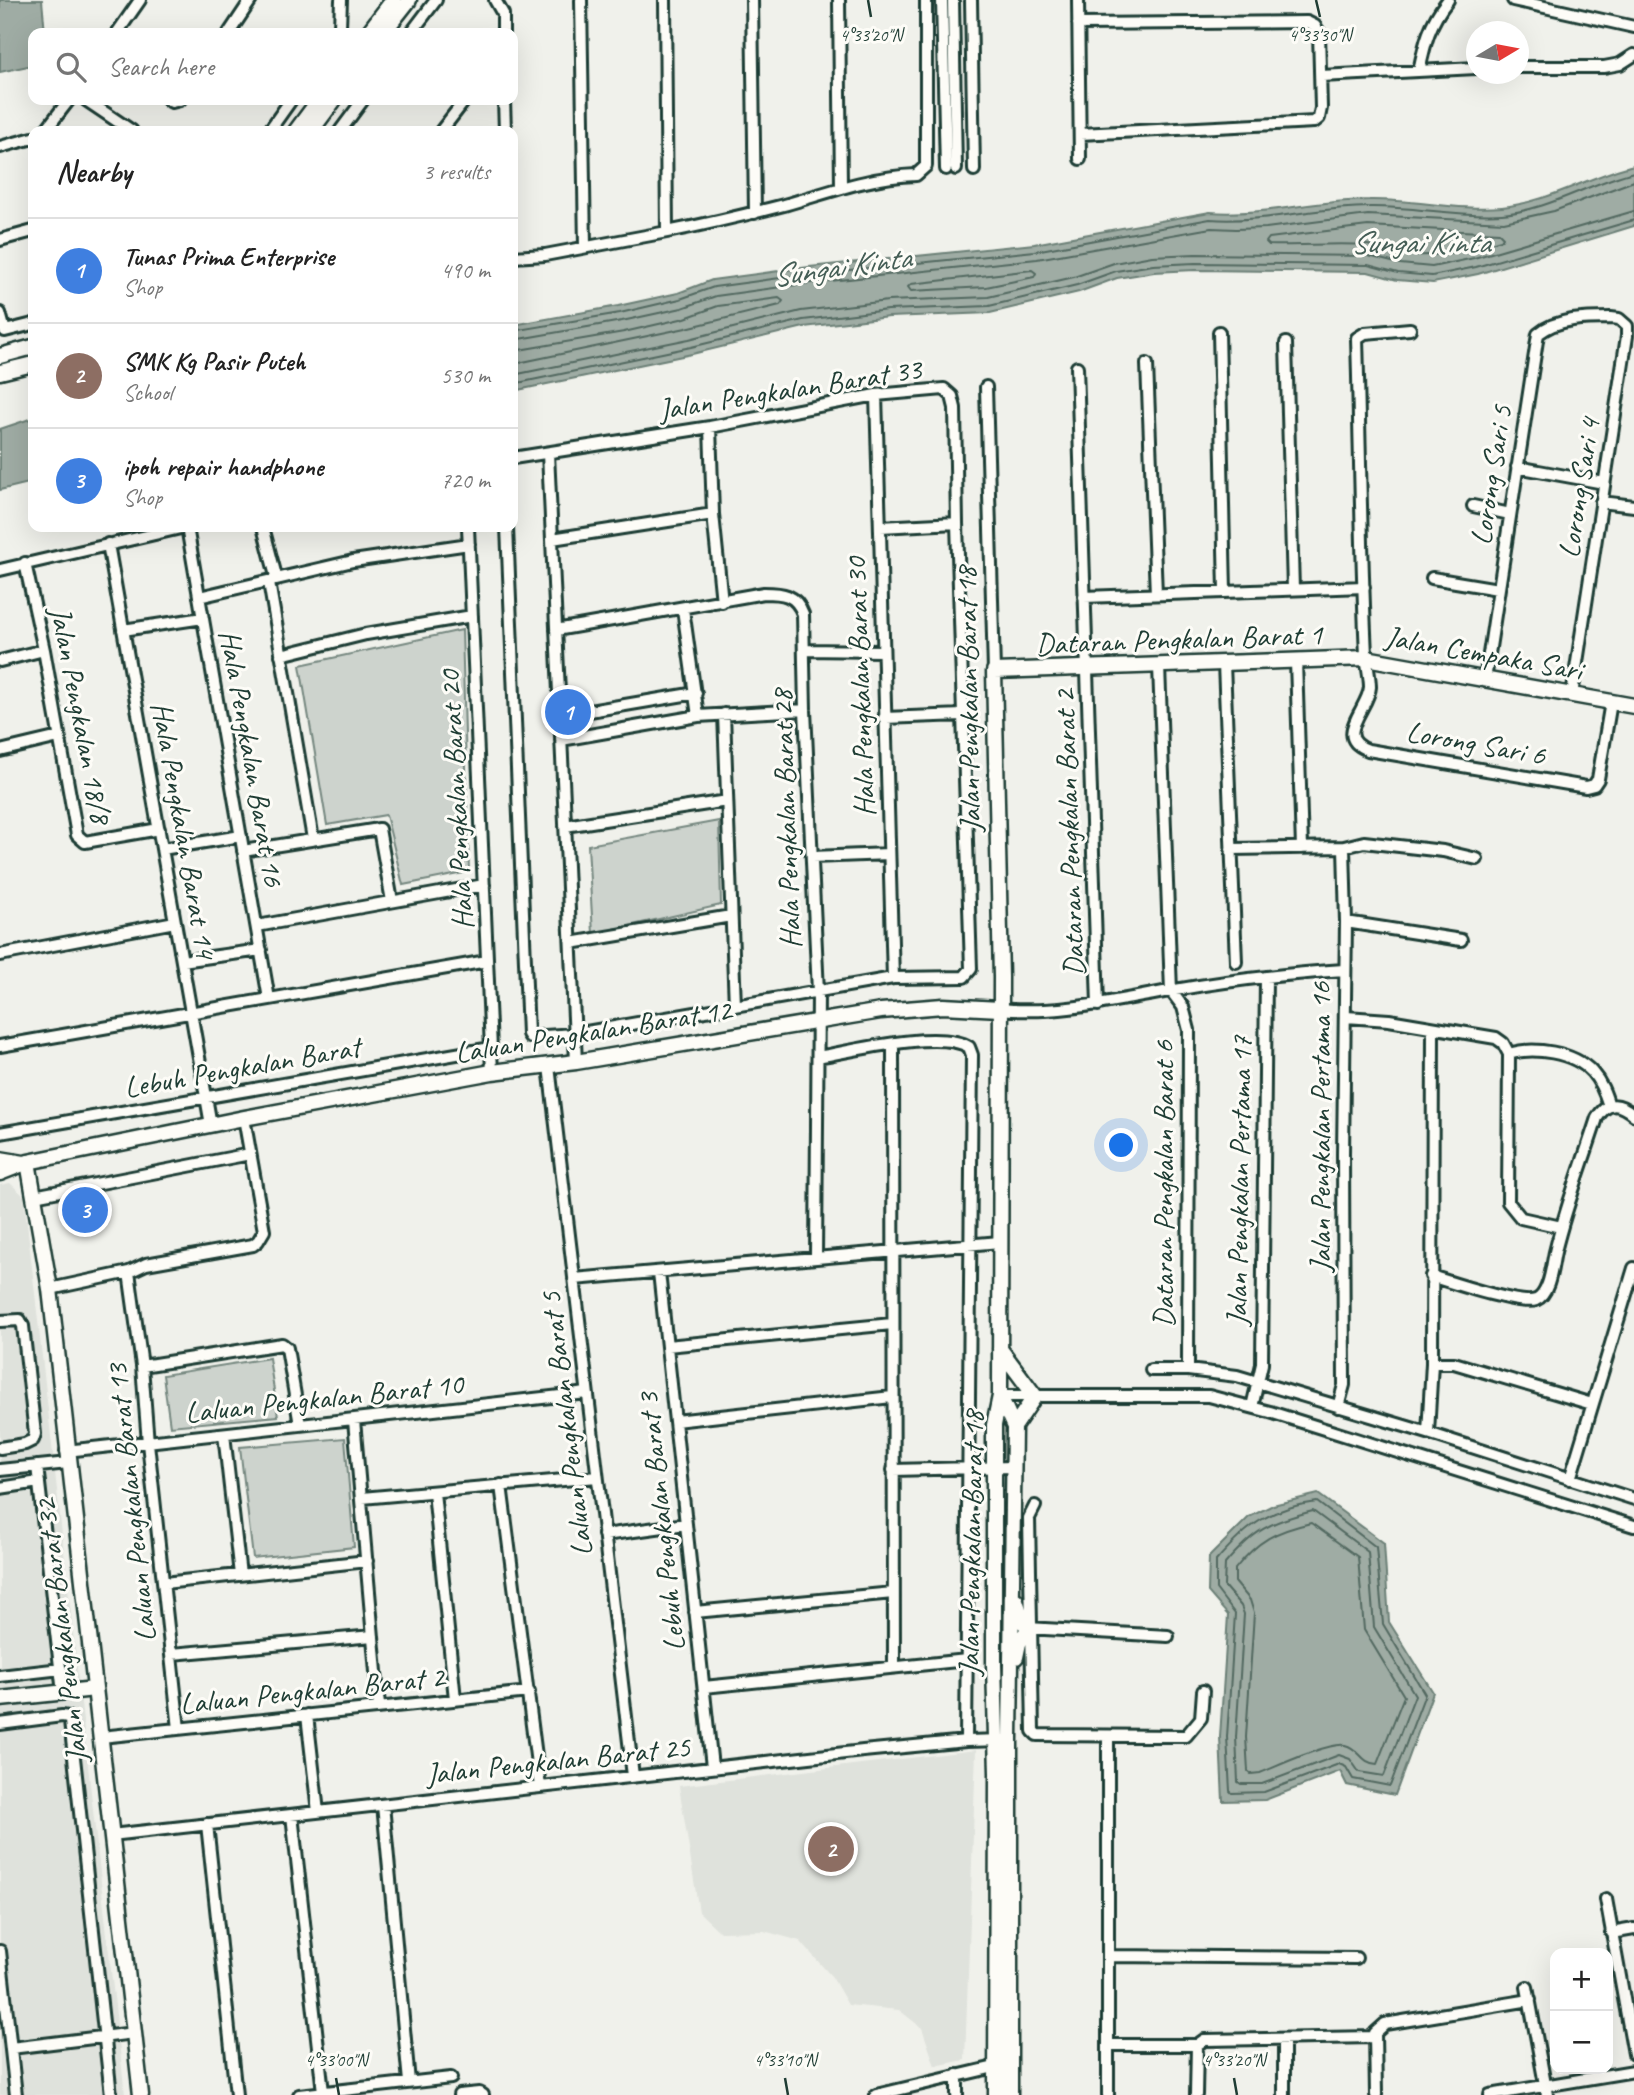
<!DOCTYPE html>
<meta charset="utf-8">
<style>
body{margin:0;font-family:Caveat,sans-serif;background:#f6f6f6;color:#222}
.controls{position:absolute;right:21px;bottom:21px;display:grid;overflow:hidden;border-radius:14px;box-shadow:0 7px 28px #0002}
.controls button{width:63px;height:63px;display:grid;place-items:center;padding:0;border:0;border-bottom:2px solid #e0e0e0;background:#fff;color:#222;font:35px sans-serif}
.compass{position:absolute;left:1466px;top:21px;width:63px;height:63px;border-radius:50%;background:#fff;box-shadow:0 7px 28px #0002;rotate:80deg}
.you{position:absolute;left:1122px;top:1146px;width:24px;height:24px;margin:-18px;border:5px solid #fff;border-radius:50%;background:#1a73e8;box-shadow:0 0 0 10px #1a73e833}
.badge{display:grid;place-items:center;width:46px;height:46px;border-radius:50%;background:#d1495b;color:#fff;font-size:23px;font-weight:700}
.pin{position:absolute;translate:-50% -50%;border:4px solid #fff;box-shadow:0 2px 7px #0006}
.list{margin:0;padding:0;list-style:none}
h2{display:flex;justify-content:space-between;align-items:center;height:91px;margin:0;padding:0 28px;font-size:30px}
h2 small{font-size:23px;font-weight:400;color:#767676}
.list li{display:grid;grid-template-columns:46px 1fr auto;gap:21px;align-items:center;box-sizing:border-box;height:105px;padding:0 28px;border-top:2px solid #e0e0e0}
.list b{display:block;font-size:26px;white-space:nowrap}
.list p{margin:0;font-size:23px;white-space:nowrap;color:#767676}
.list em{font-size:23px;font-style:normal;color:#767676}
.icon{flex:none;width:38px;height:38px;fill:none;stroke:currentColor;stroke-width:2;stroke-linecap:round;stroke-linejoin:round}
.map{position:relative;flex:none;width:1634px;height:2095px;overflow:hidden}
.search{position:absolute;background:#fff;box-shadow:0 7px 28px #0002;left:28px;top:28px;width:490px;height:77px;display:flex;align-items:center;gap:18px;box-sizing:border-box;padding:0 24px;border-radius:14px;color:#767676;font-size:26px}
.panel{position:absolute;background:#fff;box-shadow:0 7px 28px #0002;left:28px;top:126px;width:490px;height:406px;border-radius:14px}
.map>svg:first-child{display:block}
.built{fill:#dfe2dc}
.green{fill:#cdd3cd;stroke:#768880;stroke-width:2}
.water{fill:#9faca4;stroke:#6c8077;stroke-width:2}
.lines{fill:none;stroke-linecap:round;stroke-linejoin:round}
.shore{stroke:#526961;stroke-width:2}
.minor-casing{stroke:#1f3d34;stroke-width:16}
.tertiary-casing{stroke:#1f3d34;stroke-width:19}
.minor{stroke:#fdfcf7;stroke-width:10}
.tertiary{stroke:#fdfcf7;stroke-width:14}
.ticks{fill:none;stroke:#1f3d34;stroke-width:2.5}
.labels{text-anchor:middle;stroke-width:6;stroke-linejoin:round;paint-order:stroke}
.street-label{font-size:30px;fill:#1f3d34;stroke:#fdfcf7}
.water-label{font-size:32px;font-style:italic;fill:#455e56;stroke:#fdfcf7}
.ticks-label{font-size:18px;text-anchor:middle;fill:#1f3d34;stroke:#fdfcf7;stroke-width:6;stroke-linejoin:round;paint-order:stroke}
</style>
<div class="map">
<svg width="1634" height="2095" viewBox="0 0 1634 2095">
<rect width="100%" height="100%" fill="#f0f1eb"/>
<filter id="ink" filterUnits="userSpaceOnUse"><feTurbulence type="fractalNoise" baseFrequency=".0143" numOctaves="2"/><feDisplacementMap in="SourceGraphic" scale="14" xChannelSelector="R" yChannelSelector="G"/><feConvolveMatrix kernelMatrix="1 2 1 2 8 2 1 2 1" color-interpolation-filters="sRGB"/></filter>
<g filter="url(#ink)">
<path class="built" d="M10 1183 24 1196 125 2095H0V1185Z
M976 1750 965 2060 935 2066 922 2028 899 2010 848 2005 832 1977 800 1941 764 1931 720 1932 699 1912 679 1786Z"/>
<path class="green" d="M462 630 469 872 403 885 386 815 327 825 300 665Z
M719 821 721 905 593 934 588 845Z
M269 1358 278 1416 170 1426 163 1375Z
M345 1438 354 1547 253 1558 240 1447Z"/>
<path class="water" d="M0 0H42L45 33H33V65L0 72Z
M1634 165V226L1478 274 1433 283 1397 280 1368 272 1195 270 1154 272 1117 278 1079 292 990 313 889 317 804 327 692 354 513 391V325L618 306 678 293 712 280 809 267 1034 244 1210 212C1264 216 1316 200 1369 200 1413 199 1460 211 1502 207 1549 202 1589 176 1634 165Z
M33 418V482L0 490V429Z
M1318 1494 1384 1543 1389 1622 1433 1692 1395 1795 1347 1785 1340 1771 1265 1800 1223 1801 1220 1737 1228 1615 1208 1592 1209 1557 1249 1517 1273 1505Z"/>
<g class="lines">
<path class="shore" d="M1368 226 1499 233 1503 237 1501 240C1469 249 1438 259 1404 254 1392 252 1380 246 1367 245 1334 243 1301 246 1269 245L1266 242 1269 238Z
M1032 270 1036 273 1034 277 986 287 911 291 908 287 911 284Z
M513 331 620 313 680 299 714 287 810 274 1035 251 1210 219C1264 223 1316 207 1369 207 1413 206 1458 217 1502 214 1549 210 1589 183 1634 172
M513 340 622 321 682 308 716 296 811 283 1037 259 1211 228 1236 229 1266 228 1368 215 1504 222 1554 211 1634 181
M513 351 624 332 685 318 718 306 779 298 783 301 780 305 686 328 513 364
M513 375 689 339 801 311 888 301 988 297 1074 277 1114 263 1152 256 1195 254 1368 256 1400 264 1432 267 1474 258 1634 211
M513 384 691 347 803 320 888 310 989 306 1077 285 1116 271 1153 265 1195 263 1368 265 1398 273 1432 276 1476 267 1634 220
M1317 1502 1376 1547 1383 1624 1425 1694 1390 1786 1353 1779 1346 1767 1339 1764 1264 1792 1232 1793 1230 1791 1227 1737 1235 1614 1216 1589V1561C1247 1525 1270 1508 1317 1502Z
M1313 1511 1368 1552 1374 1627 1415 1695 1384 1776 1359 1772 1350 1759 1339 1755 1262 1784H1241L1238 1782 1236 1737 1244 1614 1241 1606 1224 1586 1225 1564C1254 1530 1269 1522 1313 1511Z
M1311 1523 1358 1557 1364 1630 1404 1696 1377 1764C1360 1763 1361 1749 1345 1745 1329 1742 1278 1766 1260 1773L1251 1774 1248 1771 1246 1737 1254 1613 1250 1600 1235 1582V1569C1258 1540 1276 1531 1311 1523Z"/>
<defs>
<path id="minor" d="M495 0 503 14V33
M581 0 585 247
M665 0 667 232C707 224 745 215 784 205 830 192 868 177 916 175L926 166V0
M752 0 755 213
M839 0 841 187
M942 0 946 169
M953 0 956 169
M971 0 974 170
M1078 0 1080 159
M1513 0 1634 27
M1078 24 1307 22 1315 26 1319 32 1321 108 1319 118 1314 122 1080 134
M117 33 140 0
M229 33 251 0
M336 33 340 27 341 0
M411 33 436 0
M1518 67H1604L1620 64 1634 55
M1419 71C1425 42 1429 24 1448 0
M1321 76 1476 68
M86 100 132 131
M168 100 172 102 180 100
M504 100 505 131
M45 131 69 100
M269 131 291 100
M340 131 363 100
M441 131 465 100
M0 147 33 138
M0 240 33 231
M513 257 545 255 667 232
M0 313 5 331 33 324
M1410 329 1365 333 1357 338C1360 444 1361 550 1366 655 1367 666 1370 677 1370 687 1369 708 1332 737 1368 750L1586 787 1594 785 1598 779 1611 702
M1219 332 1225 591
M1286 343 1293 589
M1147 364 1156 594
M1077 367 1098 1005
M986 387 994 671
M876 395 893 978
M710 427 713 514 722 602
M548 453 576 1062
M1517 467 1604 483
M1601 502 1634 506
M1473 506 1510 514
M187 527 269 999
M263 527 277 580
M468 527 492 1072
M507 527 528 1034 530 1037 575 1034 893 978 964 977 971 969 957 523 955 408 952 396 944 389 876 395 710 427 513 458
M880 527 957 523
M552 539 713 514
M108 544 211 1125
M25 563 44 650 77 835 85 842 159 829
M0 570 185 527
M1432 578 1498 589
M269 582 313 839
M199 597 353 561 469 544
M1084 597 1364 587
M683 609 698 716
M123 630 203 618
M556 630 764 593C782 593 796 594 803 614L805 710 818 992 816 1258
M804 650 882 651
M281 655 366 634 472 616
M0 661 44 650
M1296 661 1302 848
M1224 664 1236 962
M1159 666 1171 991 1183 1007 1189 1030 1188 1370
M1485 680 1538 334C1557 318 1587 318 1611 318L1619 319 1627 326V336L1572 695
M724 714 735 1006
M560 716 696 693
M884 718 963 715
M561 740 698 716 805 710
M0 751 59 737
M565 826 727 801
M162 849 241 836
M1231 849 1344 847 1364 842 1443 851 1477 859
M243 851 379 829 392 901
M812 857 889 854
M1346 922 1461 940
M257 926 484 885
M571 943 731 916
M0 955 175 922
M182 961 261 950
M1000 1009C1059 1015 1117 1000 1175 990 1231 980 1287 974 1344 970
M1346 1017 1389 1020 1496 1038 1503 1043 1509 1054 1508 1202 1521 1218 1561 1227
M893 1044 894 1667
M0 1046 487 961
M1509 1054C1533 1046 1574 1052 1592 1072 1601 1082 1605 1093 1609 1106
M818 1057C851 1051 941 1029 969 1047L972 1055 966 1741
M549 1066 633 1776
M0 1133 491 1048
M34 1196 250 1154
M129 1272 142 1366 148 1443 179 1729
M659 1272 712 1767
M1431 1276C1450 1282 1521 1306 1536 1300 1550 1294 1552 1265 1555 1252 1566 1206 1583 1162 1597 1118 1608 1100 1620 1103 1634 1115
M574 1279 1000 1242
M50 1289 129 1272 146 1264 253 1245 258 1241 264 1231 244 1118
M0 1321 20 1320 23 1326 35 1434 33 1440 25 1444 0 1448
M667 1346 892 1324
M1432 1363H1454L1592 1404
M142 1366 282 1344 287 1348 300 1425
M1151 1370H1188L1237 1376 1428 1433 1634 1499
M1000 1396H1209L1270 1412 1634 1526
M1252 1407 1262 1364 1266 977
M1338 1407 1344 1385 1343 1154 1346 922 1344 847
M354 1420 379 1706
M675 1421 892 1397
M1428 1433 1432 1363 1433 1028
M224 1434 240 1575
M66 1451 587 1393
M37 1466 63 1693
M0 1470 68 1463
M893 1470 1013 1467
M1570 1479 1634 1268
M501 1485 540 1787
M0 1488 39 1482
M434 1492 455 1699
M362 1498 597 1477
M1035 1506 1029 1518 1033 1731 1037 1735 1186 1736 1201 1718 1203 1691
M604 1535 686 1524
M164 1583 367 1561
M695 1612 893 1593
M1027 1628 1168 1636
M172 1654 373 1636
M0 1676 61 1669
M704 1687 967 1660
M307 1715 318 1812
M0 1724 62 1716 68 1717 70 1721 111 2095
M1108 1736V2095
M101 1737 529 1692
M383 1805 409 2082
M292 1815 323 2092
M207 1824 236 2095
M111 1835 863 1751 966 1741 1004 1740
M1606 1899 1634 2054
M1611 1933 1634 1929
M0 1951 16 2095
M1109 1956 1356 1958
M1527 1987 1547 2095
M1109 2045H1197
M11 2048 134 2033
M299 2095 451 2078
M459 2095 479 2093 483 2095
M876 2095 1003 2065
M957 2095V2075
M1196 2095 1197 2045 1204 2040 1375 2037
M1284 2095V2039
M1376 2095 1375 2033 1385 2024 1530 2000
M1490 2095 1634 2071"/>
<path id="tertiary" d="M368 33 393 0
M383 33 409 0
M296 131 319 100
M311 131 334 100
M0 356 33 347
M0 372 33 364
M0 1159 24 1163
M28 1162 50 1289 141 2095
M0 1173 28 1162 244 1118 492 1072 576 1062 881 1011 943 1006 1000 1009
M1000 1349 1035 1396 1014 1427
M1000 1396 1014 1427 1010 1740V2095
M1016 1657 1019 1643 1029 1628 1023 1622 1016 1600
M0 1699 95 1689
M996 2095 997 1773 994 1665V1425L1000 1396 1001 977 994 671 1366 658 1634 706"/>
</defs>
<use href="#minor" class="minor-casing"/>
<use href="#tertiary" class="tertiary-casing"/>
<use href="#minor" class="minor"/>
<use href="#tertiary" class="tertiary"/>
</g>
</g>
<path class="ticks" d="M868 0 871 17M1316 0 1320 17M336 2078 339 2095M785 2078 788 2095M1234 2078 1237 2095"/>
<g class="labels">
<g class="street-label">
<text transform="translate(790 389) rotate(-9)" y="10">Jalan Pengkalan Barat 33</text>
<text transform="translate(1491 475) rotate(-81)" y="10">Lorong Sari 5</text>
<text transform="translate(1579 488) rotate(-81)" y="10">Lorong Sari 4</text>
<text transform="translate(1179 639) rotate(-2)" y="10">Dataran Pengkalan Barat 1</text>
<text transform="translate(1484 653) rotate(10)" y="10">Jalan Cempaka Sari</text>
<text transform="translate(860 687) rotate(-92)" y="10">Hala Pengkalan Barat 30</text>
<text transform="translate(968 699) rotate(-91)" y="10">Jalan Pengkalan Barat 18</text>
<text transform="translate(81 715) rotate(79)" y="10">Jalan Pengkalan 18/8</text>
<text transform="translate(1476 743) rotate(10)" y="10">Lorong Sari 6</text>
<text transform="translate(252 758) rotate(80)" y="10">Hala Pengkalan Barat 16</text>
<text transform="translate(456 800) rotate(-93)" y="10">Hala Pengkalan Barat 20</text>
<text transform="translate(786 819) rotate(-92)" y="10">Hala Pengkalan Barat 28</text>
<text transform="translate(184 830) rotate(80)" y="10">Hala Pengkalan Barat 14</text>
<text transform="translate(1069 833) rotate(-92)" y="10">Dataran Pengkalan Barat 2</text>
<text transform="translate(593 1031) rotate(-9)" y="10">Laluan Pengkalan Barat 12</text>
<text transform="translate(242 1067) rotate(-10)" y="10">Lebuh Pengkalan Barat</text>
<text transform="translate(1320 1127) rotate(-90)" y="10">Jalan Pengkalan Pertama 16</text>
<text transform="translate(1239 1181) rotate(-89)" y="10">Jalan Pengkalan Pertama 17</text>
<text transform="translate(1163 1184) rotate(-90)" y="10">Dataran Pengkalan Barat 6</text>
<text transform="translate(324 1398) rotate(-6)" y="10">Laluan Pengkalan Barat 10</text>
<text transform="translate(566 1424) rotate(-97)" y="10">Laluan Pengkalan Barat 5</text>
<text transform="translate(131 1503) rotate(-96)" y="10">Laluan Pengkalan Barat 13</text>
<text transform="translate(661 1522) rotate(-96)" y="10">Lebuh Pengkalan Barat 3</text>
<text transform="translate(971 1543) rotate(-89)" y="10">Jalan Pengkalan Barat 18</text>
<text transform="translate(61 1631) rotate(-97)" y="10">Jalan Pengkalan Barat 32</text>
<text transform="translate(312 1690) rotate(-6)" y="10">Laluan Pengkalan Barat 2</text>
<text transform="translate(558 1760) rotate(-6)" y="10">Jalan Pengkalan Barat 25</text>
</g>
<g class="water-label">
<text x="1420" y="253">Sungai Kinta</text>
<text transform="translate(841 266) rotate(-8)" y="11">Sungai Kinta</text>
</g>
</g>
<g class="ticks-label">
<text x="871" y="41">4°33'20"N</text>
<text x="1320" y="41">4°33'30"N</text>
<text x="336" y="2066">4°33'00"N</text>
<text x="785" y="2066">4°33'10"N</text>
<text x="1234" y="2066">4°33'20"N</text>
</g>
</svg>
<div class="controls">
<button>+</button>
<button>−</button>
</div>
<svg class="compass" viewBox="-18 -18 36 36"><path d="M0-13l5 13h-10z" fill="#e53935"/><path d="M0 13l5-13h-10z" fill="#767676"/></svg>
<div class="you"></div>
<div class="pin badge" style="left:568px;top:712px;background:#3f7fe0">1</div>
<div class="pin badge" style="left:831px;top:1849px;background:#8d6e63">2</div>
<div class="pin badge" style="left:85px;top:1210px;background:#3f7fe0">3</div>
<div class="search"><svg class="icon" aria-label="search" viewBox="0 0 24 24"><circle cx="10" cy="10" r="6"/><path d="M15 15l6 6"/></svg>Search here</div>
<section class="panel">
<h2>Nearby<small>3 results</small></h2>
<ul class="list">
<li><span class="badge" style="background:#3f7fe0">1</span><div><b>Tunas Prima Enterprise</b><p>Shop</p></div><em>490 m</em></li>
<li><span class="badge" style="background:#8d6e63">2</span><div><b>SMK Kg Pasir Puteh</b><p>School</p></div><em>530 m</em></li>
<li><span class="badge" style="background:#3f7fe0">3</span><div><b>ipoh repair handphone</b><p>Shop</p></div><em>720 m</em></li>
</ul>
</section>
</div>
